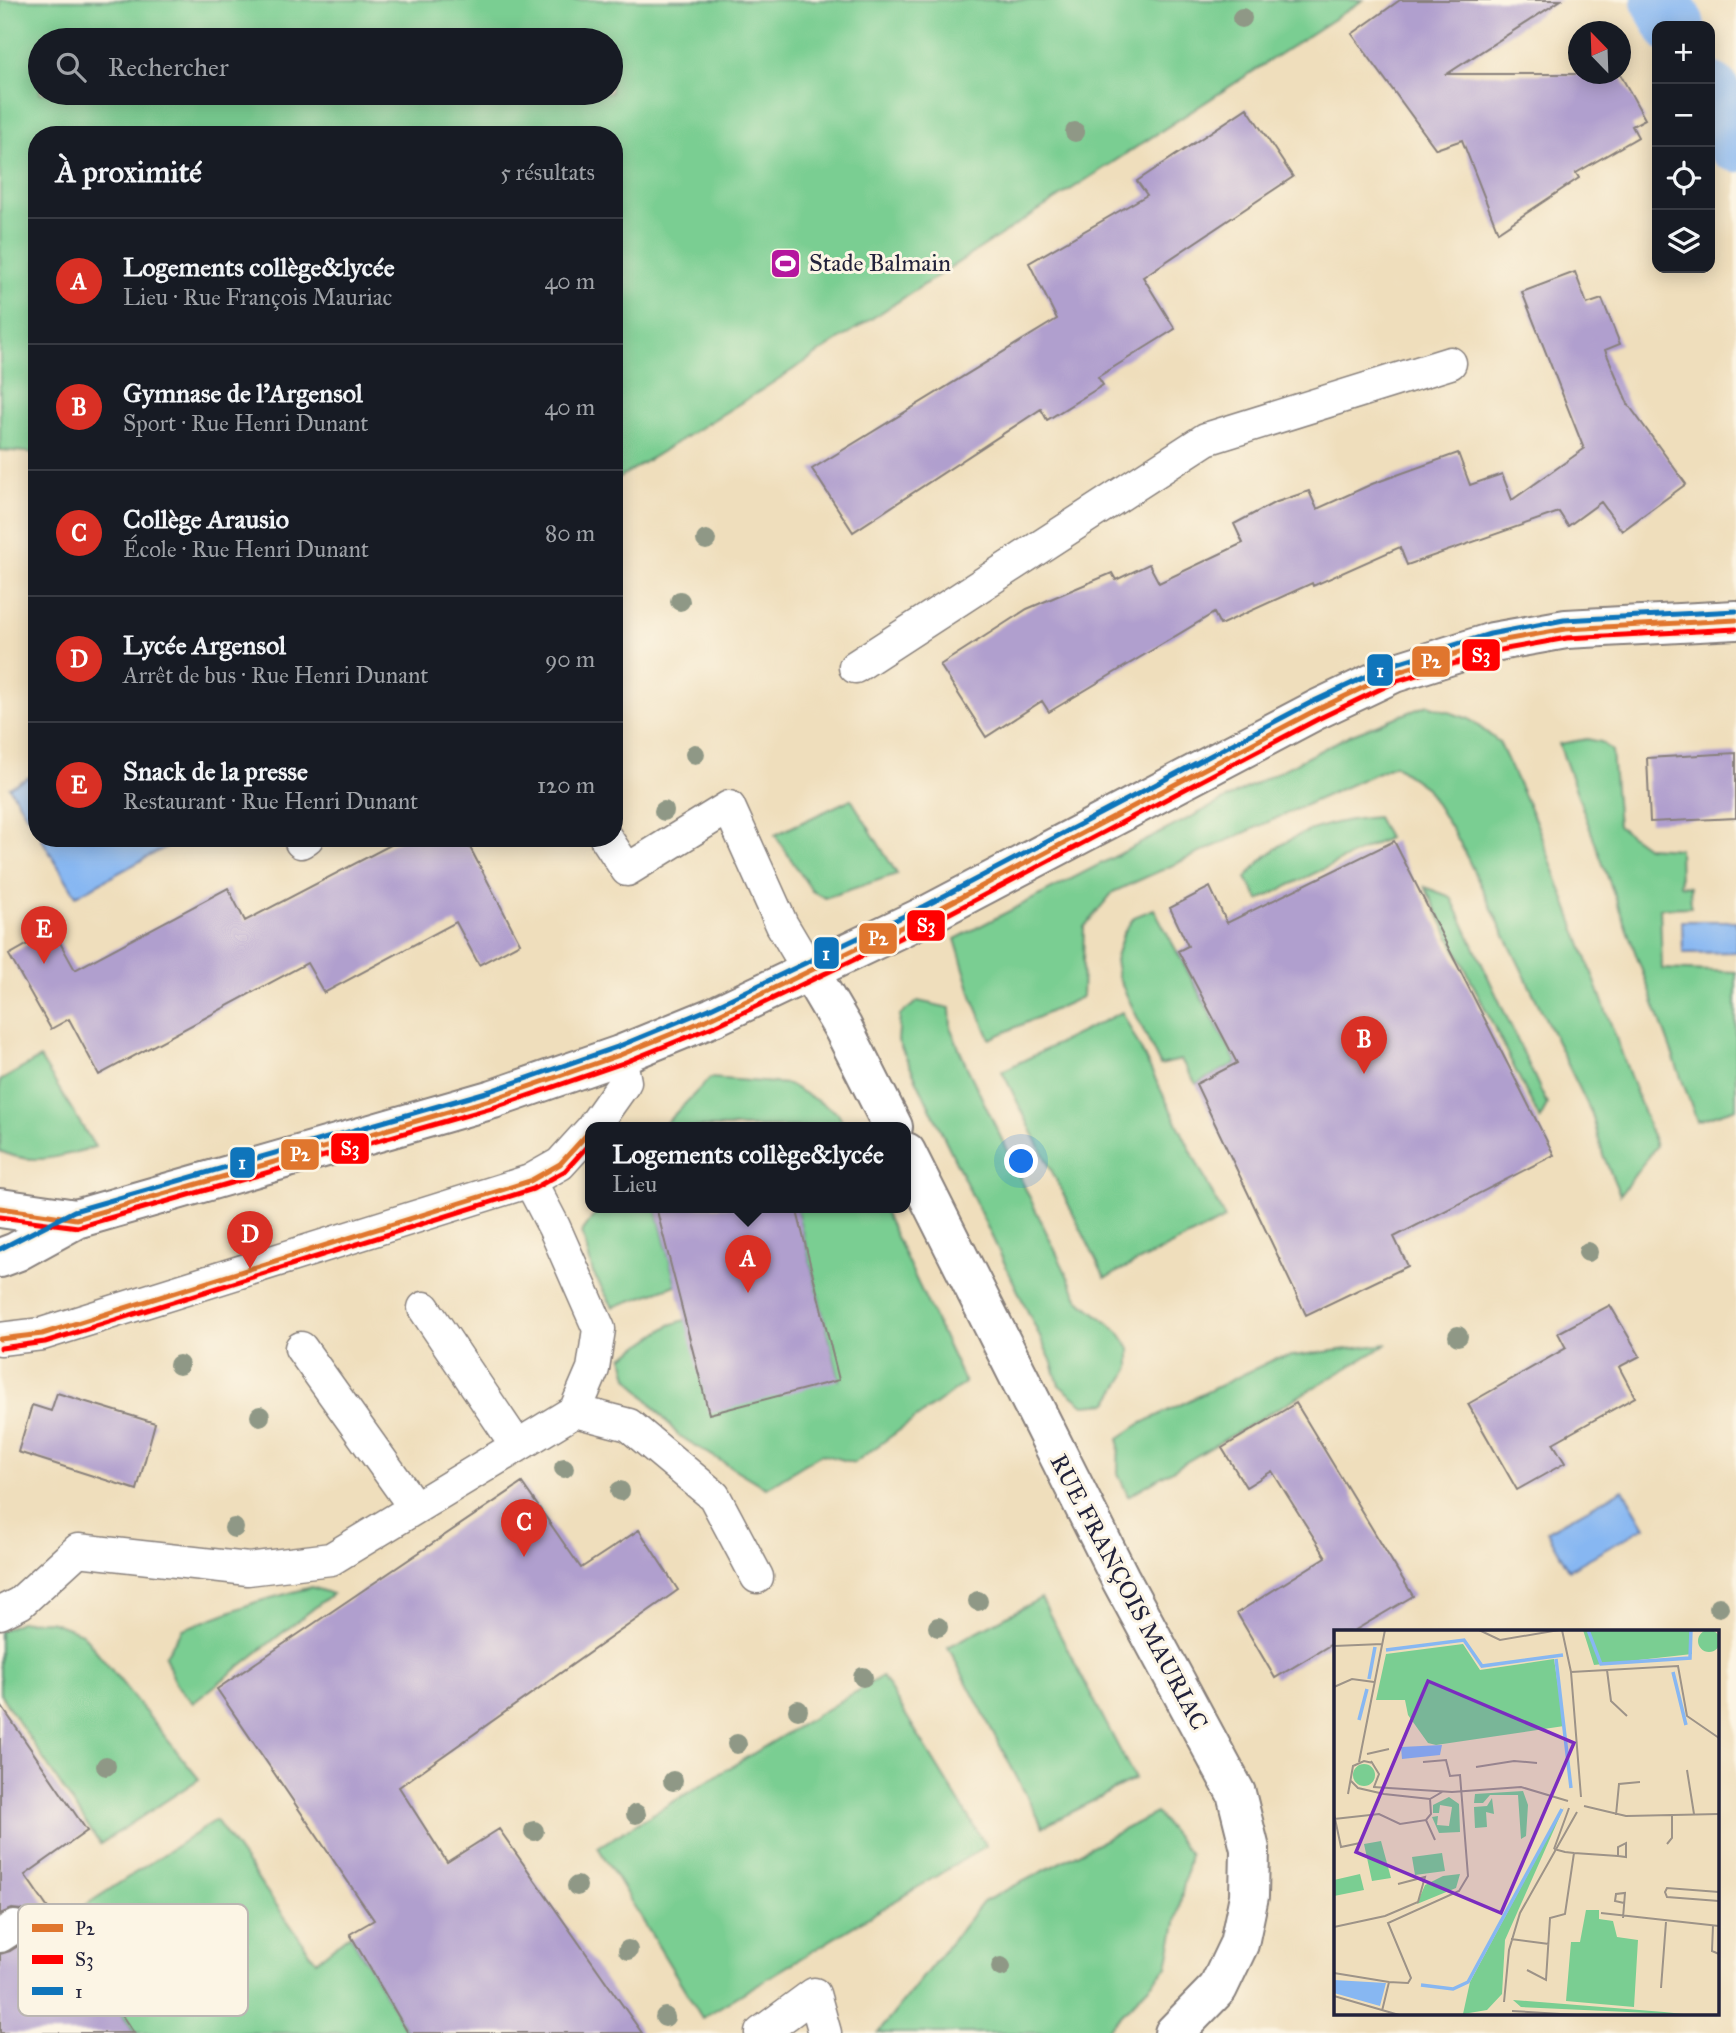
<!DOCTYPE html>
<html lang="fr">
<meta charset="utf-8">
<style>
body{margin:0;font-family:"IM FELL Great Primer",serif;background:#242831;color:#f1f3f6}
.controls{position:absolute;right:21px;top:21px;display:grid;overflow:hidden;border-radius:14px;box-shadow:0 4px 18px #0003}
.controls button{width:63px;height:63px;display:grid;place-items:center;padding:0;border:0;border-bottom:2px solid #363941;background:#171b24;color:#f1f3f6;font:35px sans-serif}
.compass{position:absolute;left:1568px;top:21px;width:63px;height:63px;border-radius:50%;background:#171b24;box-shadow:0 4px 18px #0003;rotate:337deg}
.you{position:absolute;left:1022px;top:1162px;width:24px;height:24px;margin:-18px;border:5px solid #fff;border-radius:50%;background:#1a73e8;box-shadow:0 0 0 10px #1a73e833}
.badge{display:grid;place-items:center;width:46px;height:46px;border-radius:50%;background:#d93025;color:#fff;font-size:23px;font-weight:700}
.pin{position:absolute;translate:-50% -58px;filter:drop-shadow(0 2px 4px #0008)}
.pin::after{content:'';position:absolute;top:37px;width:24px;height:21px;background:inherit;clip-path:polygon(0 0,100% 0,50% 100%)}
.popup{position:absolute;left:585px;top:1122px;width:326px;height:91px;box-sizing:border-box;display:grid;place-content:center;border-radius:14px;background:#171b24;filter:drop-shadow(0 2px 5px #0005);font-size:23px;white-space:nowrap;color:#9ea1a6}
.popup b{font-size:26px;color:#f1f3f6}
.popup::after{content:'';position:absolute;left:50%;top:100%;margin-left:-14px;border:14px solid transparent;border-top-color:#171b24}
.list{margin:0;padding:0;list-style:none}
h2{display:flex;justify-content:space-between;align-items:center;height:91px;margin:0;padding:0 28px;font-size:30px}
h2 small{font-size:23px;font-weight:400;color:#9ea1a6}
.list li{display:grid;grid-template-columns:46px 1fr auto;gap:21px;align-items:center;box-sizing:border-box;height:126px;padding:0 28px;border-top:2px solid #363941}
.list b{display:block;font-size:26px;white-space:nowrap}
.list p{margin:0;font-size:23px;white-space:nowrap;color:#9ea1a6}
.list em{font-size:23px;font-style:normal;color:#9ea1a6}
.icon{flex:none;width:38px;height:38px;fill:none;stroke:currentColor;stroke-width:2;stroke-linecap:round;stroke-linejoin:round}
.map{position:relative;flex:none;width:1736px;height:2033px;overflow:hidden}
.search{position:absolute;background:#171b24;box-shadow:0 4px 18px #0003;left:28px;top:28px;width:595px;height:77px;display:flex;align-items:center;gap:18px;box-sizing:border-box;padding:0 24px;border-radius:38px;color:#9ea1a6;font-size:26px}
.panel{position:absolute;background:#171b24;box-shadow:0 4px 18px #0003;left:28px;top:126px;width:595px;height:721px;border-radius:28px}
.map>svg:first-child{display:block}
.green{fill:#7ace92;stroke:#4e7866;stroke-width:2;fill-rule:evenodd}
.water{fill:#87b7f2;stroke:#546c96;stroke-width:2}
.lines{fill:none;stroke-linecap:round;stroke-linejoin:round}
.canal{stroke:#87b7f2;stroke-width:60}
.building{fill:#b09fce}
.lane-casing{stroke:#88807c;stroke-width:35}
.street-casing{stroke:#88807c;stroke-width:42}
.lane{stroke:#fff;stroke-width:32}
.street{stroke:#fff;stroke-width:38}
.bus-1-casing{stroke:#fcf5e5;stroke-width:10}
.bus-2-casing{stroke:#fcf5e5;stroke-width:10}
.bus-3-casing{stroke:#fcf5e5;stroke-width:10}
.bus-1{stroke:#e0762e;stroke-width:5}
.bus-2{stroke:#f00;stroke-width:5}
.bus-3{stroke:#0f75bb;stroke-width:5}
.tree{fill:#8f9886}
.labels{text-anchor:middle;stroke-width:6;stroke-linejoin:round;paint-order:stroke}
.poi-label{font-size:24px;fill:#22223b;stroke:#fcf5e5;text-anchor:start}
.street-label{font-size:24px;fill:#22223b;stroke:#fcf5e5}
.inset-river{fill:none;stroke:#87b7f2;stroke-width:3.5}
.inset-road{fill:none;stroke:#9d9388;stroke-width:2}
.view{fill:#7b2cbf;fill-opacity:0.15;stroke:#7b2cbf;stroke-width:3.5}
.inset-edge{fill:none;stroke:#22223b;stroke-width:3.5}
.key{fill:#fcf5e5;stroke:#bbb6b2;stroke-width:2}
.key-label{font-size:19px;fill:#22223b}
.line-badge{stroke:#fcf5e5;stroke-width:2.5}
.badge-label{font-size:19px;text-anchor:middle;font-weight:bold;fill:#fff}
</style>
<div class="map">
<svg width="1736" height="2033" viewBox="0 0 1736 2033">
<rect width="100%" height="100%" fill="#fcf5e5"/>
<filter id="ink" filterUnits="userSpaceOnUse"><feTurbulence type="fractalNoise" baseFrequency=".0143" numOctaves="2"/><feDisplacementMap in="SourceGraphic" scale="14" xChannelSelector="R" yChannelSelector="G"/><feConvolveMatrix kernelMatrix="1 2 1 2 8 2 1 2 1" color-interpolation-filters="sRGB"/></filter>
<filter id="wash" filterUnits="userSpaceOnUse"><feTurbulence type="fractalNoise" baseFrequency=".00686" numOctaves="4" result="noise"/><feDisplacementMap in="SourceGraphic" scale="28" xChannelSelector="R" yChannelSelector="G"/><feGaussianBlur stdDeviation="1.57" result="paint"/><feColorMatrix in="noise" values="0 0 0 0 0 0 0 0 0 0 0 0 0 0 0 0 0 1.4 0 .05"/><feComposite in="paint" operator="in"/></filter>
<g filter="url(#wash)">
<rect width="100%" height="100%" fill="#efdebc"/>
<path class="green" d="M0 0H1363L760 391 614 481V135H37V453L0 450ZM40 40H611V93H40Z
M1428 705 1469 719 1499 742 1536 822 1656 1146 1620 1195 1603 1155 1592 1114 1459 841 1426 788 1394 765 1113 892 1084 927 1082 997 990 1039 973 999 955 939 1352 734Z
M1587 739 1601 742 1612 751 1618 826 1647 847 1679 849 1680 885 1690 886 1691 907 1660 908 1662 969 1736 972V1108L1697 1121 1559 744Z
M851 799 897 874 825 898 812 891 775 835Z
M1377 817 1388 838 1259 900 1246 878C1278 835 1326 821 1377 817Z
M1425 887 1451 897 1547 1104 1540 1120Z
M1154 909 1237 1063 1196 1084 1181 1060 1160 1065 1118 977 1115 960 1123 934 1134 917Z
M918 1001 950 1008 951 1029 966 1065 1079 1300 1119 1332 1130 1348V1368L1108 1403 1084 1405 1059 1385 1051 1360 898 1041 900 1015Z
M1122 1012 1225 1219 1105 1278 1002 1071Z
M40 1058 95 1147C61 1156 34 1167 0 1151V1081Z
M710 1078 788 1084 838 1113 845 1127H662Z
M600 1207H656L676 1285 613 1307 593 1273 582 1232Z
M796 1207H882L965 1383 854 1463 821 1454 766 1488 678 1435 628 1377 623 1357 670 1325 685 1320 839 1380Z
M1388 1344 1128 1496 1118 1473 1119 1438 1140 1424 1277 1358Z
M312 1587 332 1594 193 1703 176 1685 165 1656 183 1629 256 1602Z
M1041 1598 1135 1779 1043 1827 948 1647Z
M50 1621 82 1633 199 1779 100 1844 0 1694V1631L20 1622Z
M882 1676 986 1846 702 2018 598 1847Z
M1156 1813 1190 1854 1167 1967 1104 2033H878L983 1902Z
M216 1820 316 1961 350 1934 408 2033H135L58 1923Z"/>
<path class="water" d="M37 773V832L9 787Z
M41 838H183L76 896Z
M1682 921H1736V952L1683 953Z
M1623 1489 1645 1527 1569 1570 1547 1531Z"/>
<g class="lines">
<path class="canal" d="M1661 0 1675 26
M1710 92 1736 142"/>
</g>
<g id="blocks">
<path class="building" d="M1400 0H1561L1447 74H1620L1645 119 1632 126 1638 137 1576 173 1579 178 1498 232 1462 140 1436 149 1352 34Z
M1247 108 1293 177 1143 277 1175 329 1098 377 1103 385 1047 420 1041 409 853 532 812 469 1057 319 1029 263 1147 195 1137 181Z
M1575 272 1587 304 1602 299 1620 344 1605 350 1628 404 1686 484 1622 531 1601 502 1568 526 1559 512 1407 565 1400 547 1313 586 1312 583 1220 625 1214 613 1049 712 1042 701 986 737 940 665 1027 609 1112 573 1116 580 1149 564 1159 583 1243 543 1234 524 1274 503 1309 491 1317 509 1372 484 1458 453 1470 485 1502 474 1512 500 1584 449 1522 292Z
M1736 753V818L1650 822 1647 758Z
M404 838H465L520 943 479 965 456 922 324 993 307 963 99 1075 69 1019 51 1029 9 955 53 930 75 970 228 888 245 921Z
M1394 841 1554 1155 1394 1237 1408 1266 1306 1315 1196 1084 1237 1063 1178 951 1188 946 1170 908 1210 887 1227 923Z
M656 1207H796L839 1380 709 1414Z
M1610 1305 1640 1356 1619 1367 1635 1397 1553 1443 1565 1463 1517 1490 1468 1404 1566 1348 1558 1333Z
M57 1393 155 1423 137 1490 18 1452 32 1405 51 1411Z
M1296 1403 1413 1596 1352 1632H1335V1642L1275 1678 1237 1613 1326 1557 1272 1471 1246 1487 1222 1448Z
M522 1483 581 1568 639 1530 678 1590 399 1787 447 1862 499 1829 642 2033H408L350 1934 374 1920 217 1689Z
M0 1704 87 1831 25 1875 134 2033H0V1954L10 1951 24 1942 30 1936 32 1927 30 1918 22 1910 12 1909 0 1914Z"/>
</g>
</g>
<g filter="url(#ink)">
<use href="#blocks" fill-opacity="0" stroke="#88807c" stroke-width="2"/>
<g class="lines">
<defs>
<path id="lane" d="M855 667 1206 439 1450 363
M606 838 627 870 729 807 782 925 810 972
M301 842 307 838
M593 1127 625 1082 620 1055
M530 1181 554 1227 599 1329 593 1369 575 1411
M424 1308 517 1446
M0 1339 42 1334 530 1181 560 1164 590 1131
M301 1348 415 1508
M0 1613 20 1603 78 1550 248 1569 331 1559 575 1411 629 1425 714 1496 757 1577
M0 1936 14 1927
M761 2033 814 1994 825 2033"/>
<path id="street" d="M810 972 843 1028 893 1127
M906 1152 1120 1578 1236 1793 1250 1849 1249 1896 1239 1944 1218 1988 1174 2033
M0 1208 76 1219
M0 1258 16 1252 76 1219 493 1099 620 1055 713 1017 929 914 1316 710 1394 673 1493 642 1566 629 1736 620"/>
</defs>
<use href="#lane" class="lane-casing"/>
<use href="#street" class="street-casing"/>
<use href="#lane" class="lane"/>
<use href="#street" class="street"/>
<defs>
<path id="bus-1" d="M0 1208 76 1219 493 1099 620 1055 713 1017 929 914 1316 710 1394 673 1493 642 1566 629 1736 620
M0 1339 42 1334 530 1181 560 1164 590 1131"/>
<path id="bus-2" d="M0 1217 78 1227 495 1107 623 1063 717 1025 933 922 1320 718 1397 681 1495 651 1567 638 1736 629
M1 1348 45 1342 533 1189 565 1171 590 1143"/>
<path id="bus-3" d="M0 1249 74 1211 490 1091 617 1047 709 1009 925 906 1312 702 1391 665 1490 634 1564 620 1736 611"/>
</defs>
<use href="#bus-1" class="bus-1-casing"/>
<use href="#bus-2" class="bus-2-casing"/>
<use href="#bus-3" class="bus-3-casing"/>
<use href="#bus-1" class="bus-1"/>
<use href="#bus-2" class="bus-2"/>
<use href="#bus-3" class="bus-3"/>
</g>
<g class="tree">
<circle cx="1242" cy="18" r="10"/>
<circle cx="1075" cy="132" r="10"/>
<circle cx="706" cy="540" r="10"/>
<circle cx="680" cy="601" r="10"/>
<circle cx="695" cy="754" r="10"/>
<circle cx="664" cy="811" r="10"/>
<circle cx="1588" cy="1252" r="10"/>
<circle cx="1458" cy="1336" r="10"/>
<circle cx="179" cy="1365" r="10"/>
<circle cx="260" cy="1416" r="10"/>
<circle cx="564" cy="1468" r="10"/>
<circle cx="620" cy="1491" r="10"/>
<circle cx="234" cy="1528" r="10"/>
<circle cx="978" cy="1601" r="10"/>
<circle cx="1719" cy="1607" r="10"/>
<circle cx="938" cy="1627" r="10"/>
<circle cx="863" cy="1677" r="10"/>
<circle cx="798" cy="1710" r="10"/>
<circle cx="737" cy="1744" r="10"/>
<circle cx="106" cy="1766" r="10"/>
<circle cx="673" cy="1781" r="10"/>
<circle cx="636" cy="1814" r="10"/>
<circle cx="534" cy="1831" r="10"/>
<circle cx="577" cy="1886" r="10"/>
<circle cx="628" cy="1950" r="10"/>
<circle cx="1001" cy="1967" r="10"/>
<circle cx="665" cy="2017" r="10"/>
</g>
</g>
<defs>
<symbol id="stadium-square" viewBox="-11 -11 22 22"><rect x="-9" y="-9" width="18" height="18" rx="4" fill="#b5179e" stroke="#fcf5e5"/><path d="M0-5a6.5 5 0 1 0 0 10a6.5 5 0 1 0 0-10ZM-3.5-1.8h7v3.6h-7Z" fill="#fff"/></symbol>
</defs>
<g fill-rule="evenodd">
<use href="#stadium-square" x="768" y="246" width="35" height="35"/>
</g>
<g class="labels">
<g class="poi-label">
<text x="809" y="271">Stade Balmain</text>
</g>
<g class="street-label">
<text transform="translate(1129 1592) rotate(62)" y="8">RUE FRANÇOIS MAURIAC</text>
</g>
</g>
<g transform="translate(1334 1630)">
<rect width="385" height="385" fill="#efdebc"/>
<path d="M249 0H357L358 24 260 35ZM364 11a11 11 0 1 1 22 0a11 11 0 1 1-22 0ZM129 14 146 40 220 29 230 96 102 115 94 113 74 85 71 70H42L52 24ZM19 145a11 11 0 1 1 22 0a11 11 0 1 1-22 0ZM189 161 194 175 192 206 187 209 184 165H156L149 173H140L141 164ZM115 167 125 174 126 202 105 203 98 187 104 186 103 195 115 196 118 177 106 175 105 183H99V175ZM158 168 160 184 152 182 153 197 141 198 140 177 153 176ZM230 177 171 310 168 364 153 380 129 384 136 352ZM47 211 57 248 38 251 30 214ZM108 223 111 241 81 245 78 227ZM26 244 30 260 0 266V250ZM126 244 122 258 83 274 91 255 109 246ZM252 280H265V289L279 291 283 307 304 310 300 377 232 371 237 312H246ZM179 370 330 382 359 385 187 377Z" fill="#7ace92"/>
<path d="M108 115 106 125 68 129 67 117ZM0 350 52 353 46 376 0 363Z" fill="#87b7f2"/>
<path class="inset-river" d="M254 0 267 34 356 28 357 0M52 20 130 10 148 36 229 25M222 29 237 158M339 42 352 95M35 49 41 17M25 90 33 59M87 355 119 359 134 352 228 179"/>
<path class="inset-road" d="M145 0 166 10 225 0M228 0 237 42 247 167M0 16 48 14M273 40 277 71 293 86M237 42 344 36 353 86 385 108M0 57 18 49 40 52M33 124 55 119M37 131 45 144 40 157M25 132 51 0M142 137 180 131 203 133M353 140 360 184M17 151 24 158 50 164 96 169 108 162M39 157 118 162 187 157 234 171M14 164 19 136 30 131 39 133M250 176 292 186 385 184M0 184 7 217 26 213M282 185 285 154 306 152M0 189 45 184 66 194 92 190 101 210M92 190 97 184 96 169M333 214 338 208V185M220 219 231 222 240 223 284 226 292 227V213L284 217V226M220 219 235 178M385 262 333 258 331 262 333 267 385 271M267 283 385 296M289 288 291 263 282 264 281 271 290 273M379 295 378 321 385 324M0 297 51 286 84 272 91 247 64 254M177 309 215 314M193 340 212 350 216 288 231 284 240 223M0 343 55 352M327 358 332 292M0 366 65 385M170 372 175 320 186 283 243 182M48 381 55 352 74 353 77 348 54 293 125 261 134 246 126 145 116 146 112 130 89 132M178 381 243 385"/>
<path class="view" d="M94 51 240 113 167 283 22 222Z"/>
<rect width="385" height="385" class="inset-edge"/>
</g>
<rect x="18" y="1904" width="230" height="112" rx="10" class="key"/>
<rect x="32" y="1924" width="31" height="8" fill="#e0762e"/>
<rect x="32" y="1955" width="31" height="9" fill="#f00"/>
<rect x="32" y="1987" width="31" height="8" fill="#0f75bb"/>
<g class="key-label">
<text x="75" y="1935">P2</text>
<text x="75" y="1966">S3</text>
<text x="75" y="1998">1</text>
</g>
<g class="line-badge">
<rect x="1461" y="638" width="40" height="34" rx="7" fill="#f00"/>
<rect x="1411" y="645" width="40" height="33" rx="7" fill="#e0762e"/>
<rect x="1366" y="653" width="28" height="34" rx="7" fill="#0f75bb"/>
<rect x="906" y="909" width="40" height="33" rx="7" fill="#f00"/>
<rect x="858" y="922" width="40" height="33" rx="7" fill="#e0762e"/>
<rect x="813" y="936" width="27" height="34" rx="7" fill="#0f75bb"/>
<rect x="330" y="1132" width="40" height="33" rx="7" fill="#f00"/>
<rect x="280" y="1138" width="40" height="33" rx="7" fill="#e0762e"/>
<rect x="229" y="1146" width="27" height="33" rx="7" fill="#0f75bb"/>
</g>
<g class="badge-label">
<text x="1481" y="662">S3</text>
<text x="1431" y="668">P2</text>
<text x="1380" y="677">1</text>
<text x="926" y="932">S3</text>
<text x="878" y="945">P2</text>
<text x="826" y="960">1</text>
<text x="350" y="1155">S3</text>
<text x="300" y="1161">P2</text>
<text x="242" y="1169">1</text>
</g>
</svg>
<div class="controls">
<button>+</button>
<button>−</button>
<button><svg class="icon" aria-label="locate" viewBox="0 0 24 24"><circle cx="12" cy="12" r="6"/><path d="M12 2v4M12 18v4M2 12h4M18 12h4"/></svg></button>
<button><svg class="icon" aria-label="layers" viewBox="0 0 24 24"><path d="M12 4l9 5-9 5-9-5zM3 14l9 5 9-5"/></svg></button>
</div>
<svg class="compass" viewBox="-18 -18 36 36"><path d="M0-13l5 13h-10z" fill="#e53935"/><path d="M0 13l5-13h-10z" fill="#9ea1a6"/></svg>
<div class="you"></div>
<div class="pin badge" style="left:748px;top:1293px">A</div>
<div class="popup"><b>Logements collège&amp;lycée</b>Lieu</div>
<div class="pin badge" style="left:1364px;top:1074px">B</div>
<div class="pin badge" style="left:524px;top:1557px">C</div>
<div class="pin badge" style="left:250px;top:1269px">D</div>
<div class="pin badge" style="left:44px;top:964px">E</div>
<div class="search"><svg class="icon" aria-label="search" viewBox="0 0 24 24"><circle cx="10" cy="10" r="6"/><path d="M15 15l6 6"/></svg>Rechercher</div>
<section class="panel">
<h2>À proximité<small>5 résultats</small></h2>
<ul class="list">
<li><span class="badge">A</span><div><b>Logements collège&amp;lycée</b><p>Lieu · Rue François Mauriac</p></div><em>40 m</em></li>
<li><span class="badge">B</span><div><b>Gymnase de l'Argensol</b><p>Sport · Rue Henri Dunant</p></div><em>40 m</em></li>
<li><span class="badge">C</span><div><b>Collège Arausio</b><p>École · Rue Henri Dunant</p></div><em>80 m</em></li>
<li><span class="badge">D</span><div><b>Lycée Argensol</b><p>Arrêt de bus · Rue Henri Dunant</p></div><em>90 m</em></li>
<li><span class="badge">E</span><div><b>Snack de la presse</b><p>Restaurant · Rue Henri Dunant</p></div><em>120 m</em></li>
</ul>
</section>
</div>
